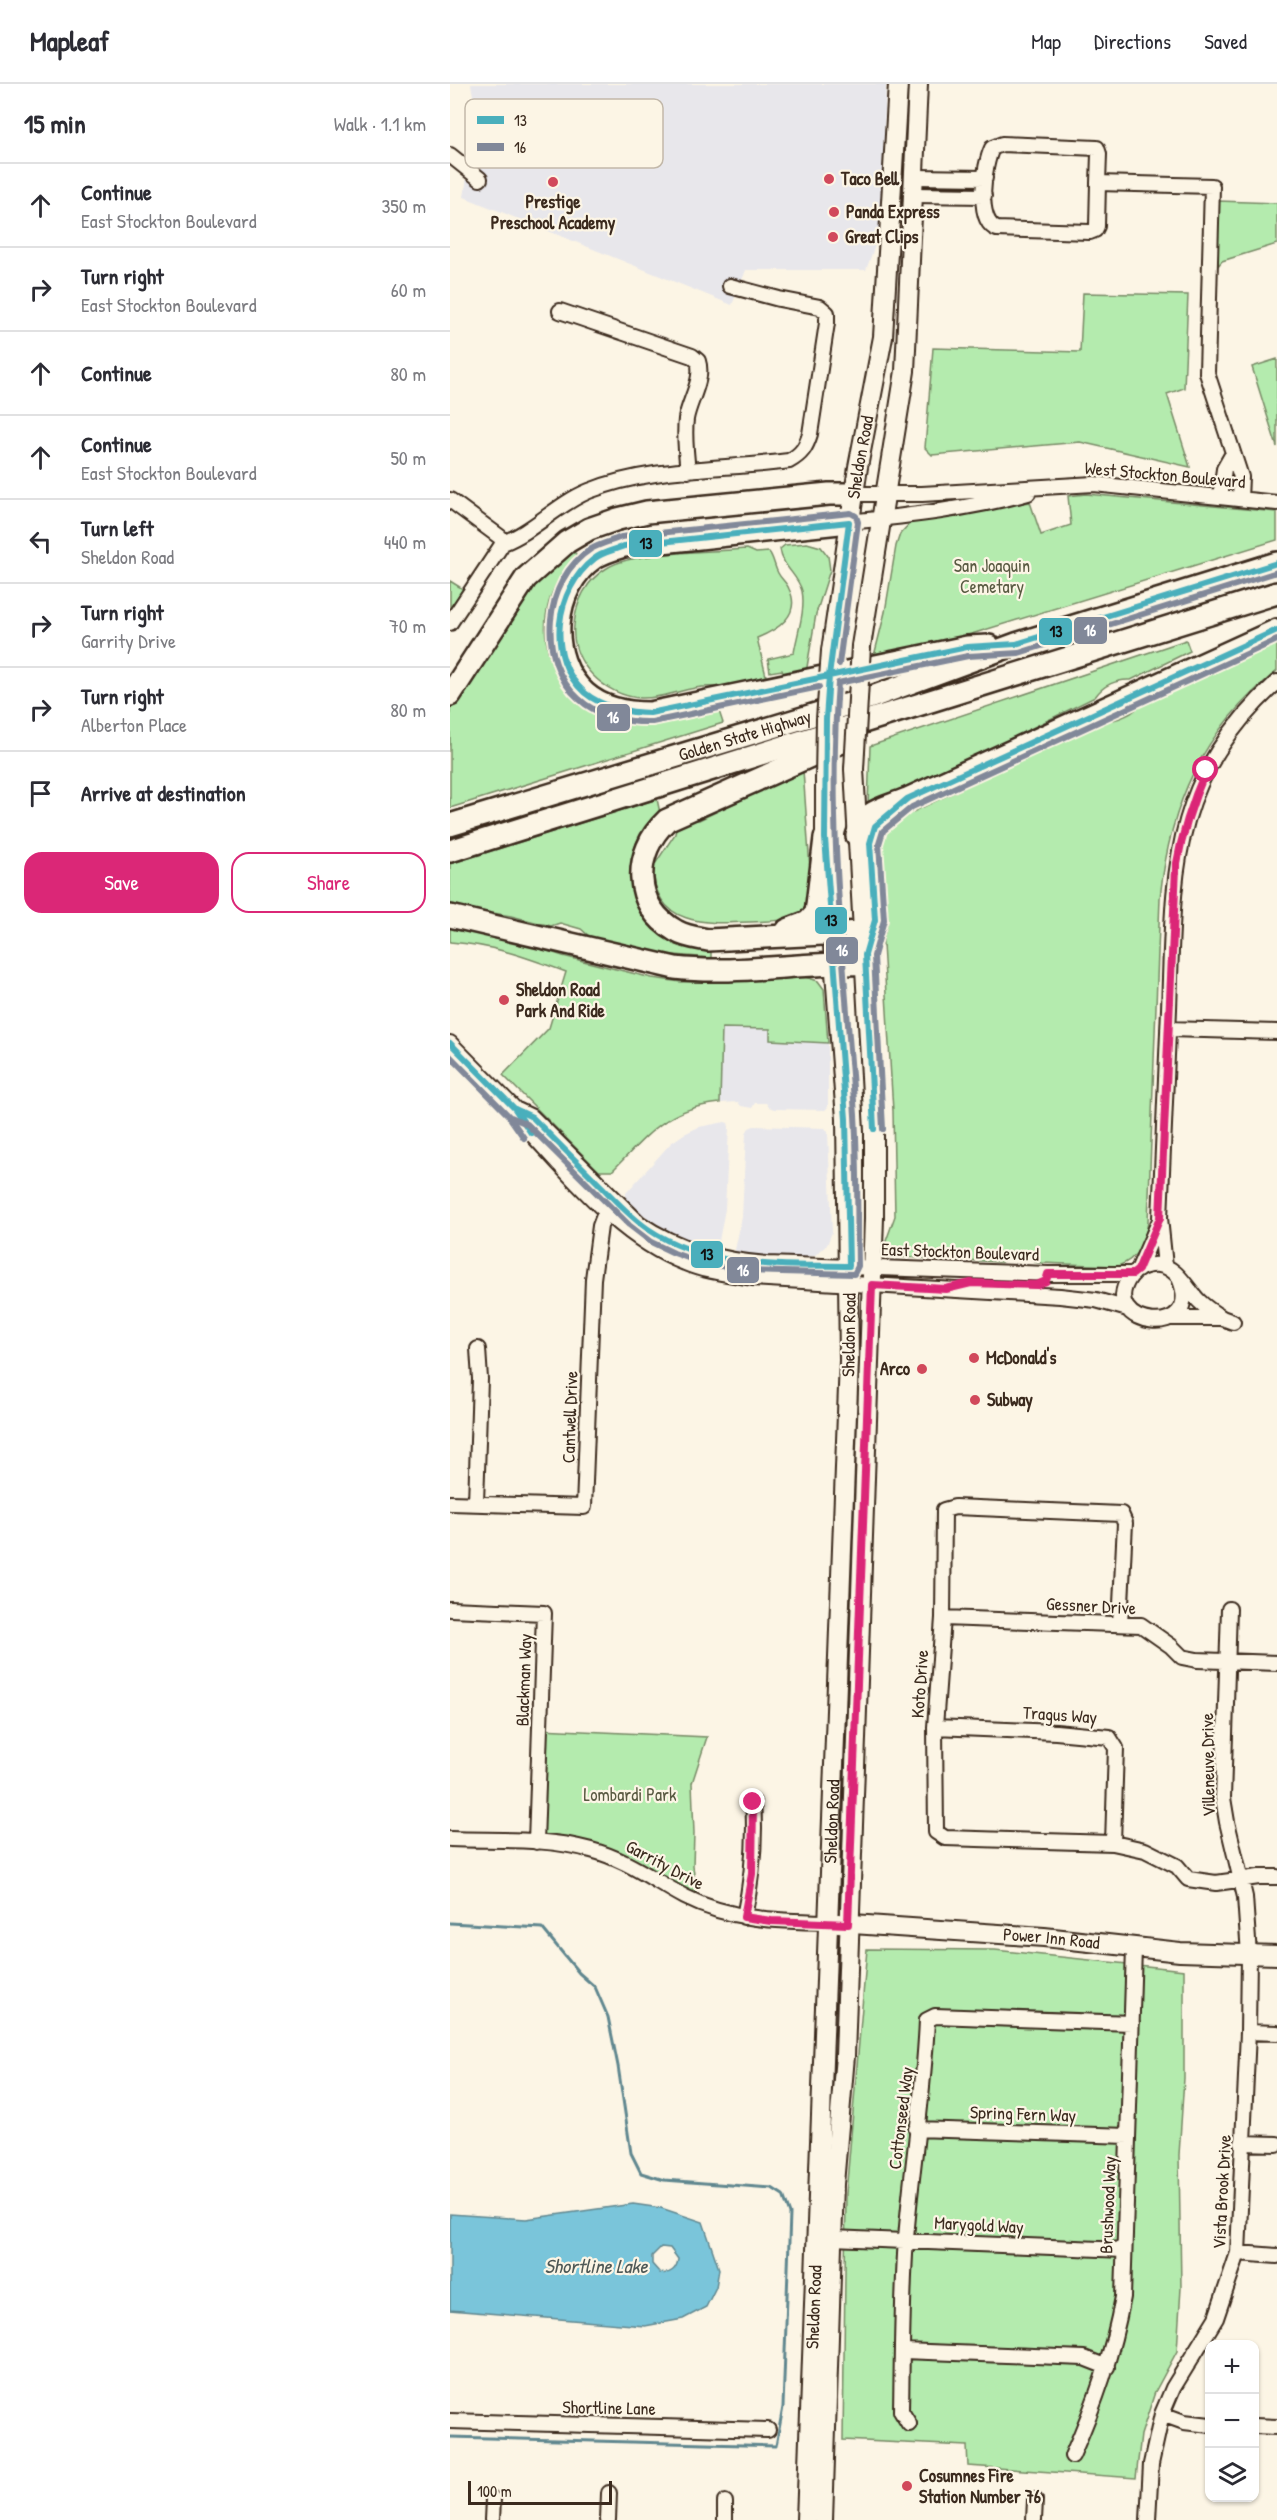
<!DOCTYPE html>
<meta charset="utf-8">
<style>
body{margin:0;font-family:"Patrick Hand",sans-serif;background:#f2f2f3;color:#2b2b33}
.controls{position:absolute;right:18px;bottom:18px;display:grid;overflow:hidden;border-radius:12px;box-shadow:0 2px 4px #0004}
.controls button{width:54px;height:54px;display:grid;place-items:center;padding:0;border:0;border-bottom:2px solid #e1e1e2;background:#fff;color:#2b2b33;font:30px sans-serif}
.scale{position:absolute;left:18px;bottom:15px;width:144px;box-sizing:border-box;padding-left:6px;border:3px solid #3b2a1e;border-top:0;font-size:16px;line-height:21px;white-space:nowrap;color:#3b2a1e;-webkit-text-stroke:4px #fcf5e5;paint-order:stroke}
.stop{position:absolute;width:18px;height:18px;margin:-14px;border:4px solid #db2777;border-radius:50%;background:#fff}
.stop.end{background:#db2777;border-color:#fff;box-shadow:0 2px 6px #0008}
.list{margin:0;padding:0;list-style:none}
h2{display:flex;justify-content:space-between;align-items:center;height:78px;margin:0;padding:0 24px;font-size:26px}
h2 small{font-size:20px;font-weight:400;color:#7c7c81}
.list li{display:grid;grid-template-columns:39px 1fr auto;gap:18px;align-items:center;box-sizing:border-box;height:84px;padding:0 24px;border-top:2px solid #e1e1e2}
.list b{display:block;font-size:22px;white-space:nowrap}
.list p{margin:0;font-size:20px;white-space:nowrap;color:#7c7c81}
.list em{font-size:20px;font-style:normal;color:#7c7c81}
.actions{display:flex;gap:12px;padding:18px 24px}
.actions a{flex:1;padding:14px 0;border:2px solid #db2777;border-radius:18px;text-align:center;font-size:21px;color:#db2777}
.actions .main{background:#db2777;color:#fff}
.icon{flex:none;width:33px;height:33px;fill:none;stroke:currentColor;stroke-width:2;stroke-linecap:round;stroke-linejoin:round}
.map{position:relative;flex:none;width:827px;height:2436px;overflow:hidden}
header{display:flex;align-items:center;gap:36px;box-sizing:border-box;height:84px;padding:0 30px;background:#fff;border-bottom:2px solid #e1e1e2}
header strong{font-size:28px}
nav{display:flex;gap:33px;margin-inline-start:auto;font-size:21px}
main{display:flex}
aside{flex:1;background:#fff}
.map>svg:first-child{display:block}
.built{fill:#e8e7eb}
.green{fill:#b4ebae;stroke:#788a66;stroke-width:1.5}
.water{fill:#7ac5da;stroke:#61878f;stroke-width:1.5;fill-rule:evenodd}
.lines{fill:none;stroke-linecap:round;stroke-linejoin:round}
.stream{stroke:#61878f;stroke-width:3}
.minor-casing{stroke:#3b2a1e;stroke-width:18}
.major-casing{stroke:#3b2a1e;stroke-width:22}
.highway-casing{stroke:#3b2a1e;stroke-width:26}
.minor{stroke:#fcf5e5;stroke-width:14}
.major{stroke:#fcf5e5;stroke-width:18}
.highway{stroke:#fcf5e5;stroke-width:21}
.major-bridge-casing{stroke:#3b2a1e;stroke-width:22;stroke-linecap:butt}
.major-bridge{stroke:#fcf5e5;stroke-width:18}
.bus-1-casing{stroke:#fcf5e5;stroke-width:10}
.bus-2-casing{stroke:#fcf5e5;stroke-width:10}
.bus-1{stroke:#4aafbc;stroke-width:6}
.bus-2{stroke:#818899;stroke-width:6}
.route{stroke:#db2777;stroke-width:8}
.poi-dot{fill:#d1495b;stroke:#fcf5e5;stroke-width:2}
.labels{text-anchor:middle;stroke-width:4.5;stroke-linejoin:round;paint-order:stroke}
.poi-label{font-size:18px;font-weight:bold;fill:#3b2a1e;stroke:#fcf5e5;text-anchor:start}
.street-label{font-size:18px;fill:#3b2a1e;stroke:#fcf5e5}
.park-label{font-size:18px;fill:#595a42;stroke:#fcf5e5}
.water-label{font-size:20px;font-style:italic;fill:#4e5856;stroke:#fcf5e5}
.key{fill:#fcf5e5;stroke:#c2b8a9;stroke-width:1.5}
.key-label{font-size:16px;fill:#3b2a1e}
.line-badge{stroke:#fcf5e5;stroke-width:2}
.badge-label{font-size:16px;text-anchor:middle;font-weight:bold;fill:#fff}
.pale-badge-label{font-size:16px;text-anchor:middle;font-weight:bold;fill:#111}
</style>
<header>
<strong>Mapleaf</strong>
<nav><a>Map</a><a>Directions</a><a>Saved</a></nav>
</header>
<main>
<aside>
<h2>15 min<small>Walk · 1.1 km</small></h2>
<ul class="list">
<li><svg class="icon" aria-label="ahead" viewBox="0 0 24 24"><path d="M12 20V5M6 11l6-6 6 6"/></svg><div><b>Continue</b><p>East Stockton Boulevard</p></div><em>350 m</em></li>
<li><svg class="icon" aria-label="right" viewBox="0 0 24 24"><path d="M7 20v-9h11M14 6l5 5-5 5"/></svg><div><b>Turn right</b><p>East Stockton Boulevard</p></div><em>60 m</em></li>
<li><svg class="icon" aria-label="ahead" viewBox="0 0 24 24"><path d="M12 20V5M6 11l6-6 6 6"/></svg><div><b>Continue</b></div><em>80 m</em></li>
<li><svg class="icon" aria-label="ahead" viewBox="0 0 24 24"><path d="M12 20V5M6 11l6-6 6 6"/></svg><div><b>Continue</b><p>East Stockton Boulevard</p></div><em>50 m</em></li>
<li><svg class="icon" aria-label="left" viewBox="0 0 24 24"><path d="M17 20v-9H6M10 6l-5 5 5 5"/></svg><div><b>Turn left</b><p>Sheldon Road</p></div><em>440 m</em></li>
<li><svg class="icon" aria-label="right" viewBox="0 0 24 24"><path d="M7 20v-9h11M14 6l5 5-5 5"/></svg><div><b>Turn right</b><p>Garrity Drive</p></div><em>70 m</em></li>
<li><svg class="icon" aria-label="right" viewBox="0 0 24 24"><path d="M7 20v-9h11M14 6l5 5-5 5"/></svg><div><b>Turn right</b><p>Alberton Place</p></div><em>80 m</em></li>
<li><svg class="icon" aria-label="arrive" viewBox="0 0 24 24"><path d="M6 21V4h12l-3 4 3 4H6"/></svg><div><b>Arrive at destination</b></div></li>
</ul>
<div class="actions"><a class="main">Save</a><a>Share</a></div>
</aside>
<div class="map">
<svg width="827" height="2436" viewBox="0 0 827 2436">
<rect width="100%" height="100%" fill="#fcf5e5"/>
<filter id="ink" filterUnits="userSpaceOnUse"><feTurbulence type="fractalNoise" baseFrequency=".0167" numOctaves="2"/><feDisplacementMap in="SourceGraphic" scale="12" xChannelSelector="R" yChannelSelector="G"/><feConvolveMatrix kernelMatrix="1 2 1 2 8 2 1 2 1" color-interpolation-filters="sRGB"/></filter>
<g filter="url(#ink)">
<path class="built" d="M21 0H436L430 148 416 186H296L282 221 14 113 26 29Z
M272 943 321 945 320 956 378 959V1023L375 1026 324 1025 319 1023 316 1019H305L302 1024 291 1022 288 1018 270 1019Z
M275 1038 278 1039 279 1043 275 1125 268 1162 262 1165 218 1147 192 1130 176 1117V1109L221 1059 234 1050 249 1043Z
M304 1042 375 1044 378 1048 382 1148 377 1161 364 1172 350 1174 286 1170 285 1166 292 1133 296 1049 299 1044Z"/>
<path class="green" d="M768 117 827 119V160L772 177 768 182 766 175Z
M633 209 738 211 734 304 717 310 740 383 630 358 482 371 475 364 483 264 630 268Z
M827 275V363L802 283Z
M636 410 827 428V456L515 552 424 572 435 528 446 462 450 450 462 437 580 418 591 451 621 441 618 412Z
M357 459 371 463 378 472 380 486 366 530 356 589 342 592 333 589 332 586 320 588 318 575 344 569C347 550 356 526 352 507 348 491 332 483 330 465L335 461Z
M121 465 127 471C115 485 104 500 99 518 84 571 117 625 170 637 203 645 237 633 269 627L273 639 0 724V622L64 520Z
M297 465 306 469 319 468C324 474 324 482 328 489 331 495 337 499 339 505 352 531 327 546 307 554L316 592C310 594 304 594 298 597 294 598 291 602 286 603 273 604 259 601 245 604 228 607 209 615 191 614 155 612 120 579 124 541 126 518 136 496 157 484 184 467 262 468 297 465Z
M0 497 13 505 0 525Z
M827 552V587C752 647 720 719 710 814L698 1138C695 1158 688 1175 668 1182L591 1179 584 1178 578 1168H561L551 1178 453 1173 441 1170 437 1165 436 1157 445 1132 443 1027 427 760 440 739 652 637C668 637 685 630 693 617Z
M736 556 740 567 681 596C667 595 653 601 645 613L420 724 418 722 420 662Z
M353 686 362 814 358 826C338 839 324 836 300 838 257 840 204 843 203 783L225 750 226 743 236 737 249 736Z
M207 715 210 729C186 743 177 778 183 804 185 812 188 819 191 827L261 862V874L212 870 140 853 131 845 110 839 101 842 61 832 0 822V780Z
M0 843 52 852 113 872 202 894 231 898 352 892 368 897 374 905 378 959 320 956V945L272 944 270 1019C216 1024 198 1051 162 1087H149L53 991 99 944 116 888C76 873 43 861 0 858Z
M90 1645 257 1653 242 1699 244 1749 243 1782 247 1814 177 1775 86 1758Z
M417 1865 545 1866 734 1886V1994L729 2071 731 2204 727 2267 705 2308 691 2351 686 2394 518 2382 517 2362 393 2356 396 2110Z"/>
<path class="water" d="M183 2120 211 2124 253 2138 269 2185 266 2203 256 2223 233 2235 195 2242 0 2226V2130L76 2135ZM211 2163 220 2164 228 2175C227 2185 220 2191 210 2189L202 2180V2172Z"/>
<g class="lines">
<path class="stream" d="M0 1839 92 1844 129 1889 145 1903 158 1933 168 1982 181 2069 191 2089 214 2096 322 2104 333 2111 340 2130 333 2323 326 2362 0 2353"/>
<defs>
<path id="minor" d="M0 71 30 95
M465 93 535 94
M648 99 649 70 647 64 552 60 542 64C534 81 525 137 547 145L640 148 645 146 647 142 648 99 762 102 757 289 791 393 790 415
M464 111 534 112
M110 227 242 272 248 277C254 295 239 317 236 335 234 352 236 370 238 387
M404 410H472L644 400 827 419
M770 413 774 385 782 371
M0 416 50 453 53 459 0 539
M399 438C458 432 521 425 578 409
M53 459C84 447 107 420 139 407 202 382 273 386 339 377 352 370 356 363 360 350L377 239V229L370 223 329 215 280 202
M718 945 827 948
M0 959 65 1025 76 1044C123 1094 170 1154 235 1179 256 1188 280 1190 302 1194L610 1212 646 1216 678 1225
M65 1025 82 1033 189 1139C228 1166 271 1176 317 1180L598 1190H683
M715 1182 710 1134C713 1064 716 995 719 925 724 789 718 698 827 598
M688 1186 709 1138
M729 1194C757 1258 645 1244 680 1193 687 1184 698 1180 709 1181 727 1183 737 1205 749 1217 756 1224 764 1229 772 1234
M721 1234H772L783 1238
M0 1419 134 1423 143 1195 150 1142 158 1121
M26 1419 30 1295 28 1265
M0 1525 94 1529 86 1758
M493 1534 691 1541 721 1562 732 1573 747 1576 827 1579
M670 1540 675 1439 671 1430 505 1423 494 1426 493 1534 485 1643 486 1748 495 1754 663 1759 695 1766 727 1782 738 1795 766 1799 809 1793H827
M485 1643 606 1648 659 1653 666 1664 663 1759
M0 1755C46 1757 96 1753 141 1766 176 1775 203 1796 235 1813 280 1836 327 1837 377 1838
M294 1833C302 1795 306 1757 303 1718
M798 1948 827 1949
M466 2045 678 2052
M792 2059 827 2060
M382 2154 674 2166
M788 2169 827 2172
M453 2267 634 2274 657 2283
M712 2330 734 2338 760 2341
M0 2337 318 2346
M459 2340 451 2327C452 2270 452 2211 456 2154 462 2081 474 2009 477 1936L485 1932 682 1939
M804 2342 827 2343
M622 2372C646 2317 662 2272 673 2213L684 1864
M42 2436 43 2415
M158 2436 159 2409
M275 2436V2418
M584 2436 585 2416
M698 2436 701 2380 712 2330 723 2304 766 2234 788 2169 798 1948 799 1871 795 1813 777 1738 773 1714 779 1525"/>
<g id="major">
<path d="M411 562 455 287 468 0"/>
<path id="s1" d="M381 567 408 383 433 253 448 0"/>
<path id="s2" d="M388 1839 594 1853 730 1868 827 1871"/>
<path id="s3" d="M356 2436 399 1276 396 1035 375 754V696"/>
<path d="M373 2436 384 2100 395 1972 424 1134V1047L404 685"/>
</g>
<g id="highway">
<path d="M399 438 174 462C164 465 153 468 144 474 102 503 96 574 135 609 153 625 177 629 200 629L517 563 539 562"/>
<path d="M0 611 76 494 117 458 139 445 168 435 197 428 379 410H404"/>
<path d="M392 658 217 736C182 769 182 822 226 847 236 853 248 854 258 856L413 848"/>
<path id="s4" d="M0 741 422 613 566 560 827 479"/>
<path d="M407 752C414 725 433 725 457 715L827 546"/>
<path d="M0 767 827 509"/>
<path d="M0 832 225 884C287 891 353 878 416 880"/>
<path d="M337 846 358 838 366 829 375 754"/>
<path d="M415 871C418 860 424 846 425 835 427 806 408 757 431 736"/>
</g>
</defs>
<use href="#minor" class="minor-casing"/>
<use href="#major" class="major-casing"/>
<use href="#highway" class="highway-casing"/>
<use href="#minor" class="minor"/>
<use href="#major" class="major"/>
<use href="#highway" class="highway"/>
<defs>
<path id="major-bridge" d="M404 685 411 562
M375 696 376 635 381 567"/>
</defs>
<use href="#major-bridge" class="major-bridge-casing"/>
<use href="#major-bridge" class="major-bridge"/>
<defs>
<path id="bus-1" d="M399 438 379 592 200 629C179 629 152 623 135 609 95 574 105 505 144 475 152 468 165 466 174 462Z
M379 592 517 563 566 560 827 479
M0 959 65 1025 81 1049
M65 1025 82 1033C105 1056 128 1079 150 1101 166 1117 180 1133 198 1145 257 1185 331 1181 399 1182L396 1035 375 754 376 635 379 592
M424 1045 415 871 425 836 420 759 425 742 457 715 827 546"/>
<path id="bus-2" d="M369 603 202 638C178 639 147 632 129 615 86 577 93 495 141 465 150 460 162 457 171 453L401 429 406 432 408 438 389 580
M0 972 58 1031 74 1054
M61 1033 77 1040 179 1141 201 1158 224 1169 249 1178 299 1187 404 1190 408 1182C407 1132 408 1081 405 1031 395 887 377 744 388 599L518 572 569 569 827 488
M433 1045 424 872 434 836 429 760 433 747 462 723 827 556"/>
</defs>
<use href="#bus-1" class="bus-1-casing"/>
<use href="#bus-2" class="bus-2-casing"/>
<use href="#bus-1" class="bus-1"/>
<use href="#bus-2" class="bus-2"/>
</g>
</g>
<g class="lines" filter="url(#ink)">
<path class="route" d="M303 1718 302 1790 294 1833 321 1837 398 1840 422 1201 496 1205 521 1199 587 1201 596 1197 598 1190H683L688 1186 710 1134 726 784C732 749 742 718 756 686"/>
</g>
<g class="poi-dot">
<circle cx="379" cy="95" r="6"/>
<circle cx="103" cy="98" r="6"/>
<circle cx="384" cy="128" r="6"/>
<circle cx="383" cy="153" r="6"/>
<circle cx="54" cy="916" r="6"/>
<circle cx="524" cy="1274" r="6"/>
<circle cx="472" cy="1285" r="6"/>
<circle cx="525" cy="1316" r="6"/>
<circle cx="457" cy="2402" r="6"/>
</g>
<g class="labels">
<g class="poi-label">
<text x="391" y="101">Taco Bell</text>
<text x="103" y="124" text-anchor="middle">Prestige<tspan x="103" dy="21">Preschool Academy</tspan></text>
<text x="396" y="134">Panda Express</text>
<text x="395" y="159">Great Clips</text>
<text x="66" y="912">Sheldon Road<tspan x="66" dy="21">Park And Ride</tspan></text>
<text x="536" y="1280">McDonald's</text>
<text x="460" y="1291" text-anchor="end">Arco</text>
<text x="537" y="1322">Subway</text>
<text x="469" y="2398">Cosumnes Fire<tspan x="469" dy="21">Station Number 76</tspan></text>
</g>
<g class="street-label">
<text dy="6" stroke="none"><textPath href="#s1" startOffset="196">Sheldon Road</textPath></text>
<text transform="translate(715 391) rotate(5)" y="6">West Stockton Boulevard</text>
<text dy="6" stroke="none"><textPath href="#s4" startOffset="308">Golden State Highway</textPath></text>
<text transform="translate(510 1168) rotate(2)" y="6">East Stockton Boulevard</text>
<text transform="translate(399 1251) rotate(-89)" y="6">Sheldon Road</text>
<text transform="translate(120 1333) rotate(-88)" y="6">Cantwell Drive</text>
<text transform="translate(641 1522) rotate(3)" y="6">Gessner Drive</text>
<text transform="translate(74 1596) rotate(-88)" y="6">Blackman Way</text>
<text transform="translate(470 1600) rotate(-86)" y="6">Koto Drive</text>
<text transform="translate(610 1631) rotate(4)" y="6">Tragus Way</text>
<text transform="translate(758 1681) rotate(-91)" y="6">Villeneuve Drive</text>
<text dy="6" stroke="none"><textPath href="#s3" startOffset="699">Sheldon Road</textPath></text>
<text transform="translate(215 1781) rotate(28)" y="6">Garrity Drive</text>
<text dy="6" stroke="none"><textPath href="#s2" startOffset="214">Power Inn Road</textPath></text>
<text transform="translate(573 2030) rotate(2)" y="6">Spring Fern Way</text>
<text transform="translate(451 2034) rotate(-83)" y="6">Cottonseed Way</text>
<text transform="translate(772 2108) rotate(-87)" y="6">Vista Brook Drive</text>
<text transform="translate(658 2121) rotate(-88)" y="6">Brushwood Way</text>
<text transform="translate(529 2141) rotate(3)" y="6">Marygold Way</text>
<text dy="6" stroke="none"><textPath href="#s3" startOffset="213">Sheldon Road</textPath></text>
<text transform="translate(159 2324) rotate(1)" y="6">Shortline Lane</text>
</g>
<g class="park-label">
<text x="542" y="488">San Joaquin<tspan x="542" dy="21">Cemetary</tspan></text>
<text x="180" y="1717">Lombardi Park</text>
</g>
<g class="water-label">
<text x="146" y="2189">Shortline Lake</text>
</g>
</g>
<rect x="15" y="15" width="198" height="69" rx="9" class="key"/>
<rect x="27" y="32" width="27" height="8" fill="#4aafbc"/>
<rect x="27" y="59" width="27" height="8" fill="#818899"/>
<g class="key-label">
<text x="64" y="42">13</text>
<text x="64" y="69">16</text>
</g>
<g class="line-badge">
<rect x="178" y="445" width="35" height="29" rx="6" fill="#4aafbc"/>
<rect x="623" y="532" width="35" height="29" rx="6" fill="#818899"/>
<rect x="588" y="533" width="35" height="29" rx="6" fill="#4aafbc"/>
<rect x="146" y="619" width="35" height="29" rx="6" fill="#818899"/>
<rect x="364" y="822" width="34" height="29" rx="6" fill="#4aafbc"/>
<rect x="375" y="852" width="34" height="29" rx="6" fill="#818899"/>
<rect x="240" y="1156" width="34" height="29" rx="6" fill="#4aafbc"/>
<rect x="276" y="1172" width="34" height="28" rx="6" fill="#818899"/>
</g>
<g class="badge-label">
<text x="640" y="552">16</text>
<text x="163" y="639">16</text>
<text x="392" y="872">16</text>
<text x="293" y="1192">16</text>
</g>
<g class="pale-badge-label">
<text x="196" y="465">13</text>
<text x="606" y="553">13</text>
<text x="381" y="842">13</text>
<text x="257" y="1176">13</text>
</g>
</svg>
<div class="controls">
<button>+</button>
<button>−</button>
<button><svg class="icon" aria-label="layers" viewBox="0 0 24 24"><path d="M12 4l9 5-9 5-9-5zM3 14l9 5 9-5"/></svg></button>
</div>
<div class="scale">100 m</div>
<div class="stop" style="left:756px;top:686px"></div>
<div class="stop end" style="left:303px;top:1718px"></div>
</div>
</main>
